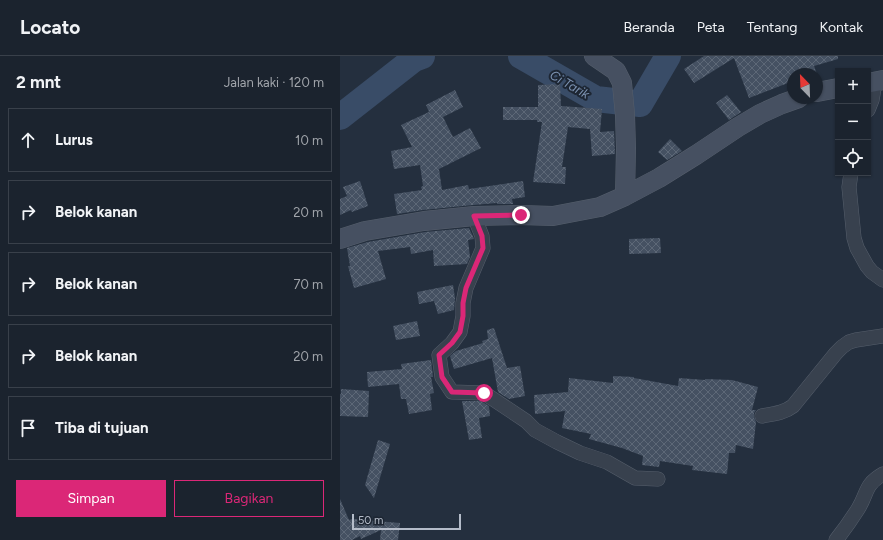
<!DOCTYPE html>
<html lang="id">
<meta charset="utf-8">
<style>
body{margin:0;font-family:Figtree,sans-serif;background:#282f3a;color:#f1f3f6}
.controls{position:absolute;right:12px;top:12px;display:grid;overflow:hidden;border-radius:0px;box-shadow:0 1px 3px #0004}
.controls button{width:36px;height:36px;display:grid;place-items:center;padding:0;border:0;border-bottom:1px solid #39404a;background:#1b232e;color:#f1f3f6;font:20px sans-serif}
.compass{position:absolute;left:447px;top:12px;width:36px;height:36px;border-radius:50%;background:#1b232e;box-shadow:0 1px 3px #0004;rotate:337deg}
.scale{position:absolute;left:12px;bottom:10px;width:109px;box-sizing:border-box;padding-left:4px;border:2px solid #b4bcc9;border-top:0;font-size:11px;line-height:14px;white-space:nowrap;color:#b4bcc9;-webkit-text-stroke:3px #1d2633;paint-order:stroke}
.stop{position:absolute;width:12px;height:12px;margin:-9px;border:3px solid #db2777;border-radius:50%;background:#fff}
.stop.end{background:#db2777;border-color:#fff;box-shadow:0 1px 4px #0008}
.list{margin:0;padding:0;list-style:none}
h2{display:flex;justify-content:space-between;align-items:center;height:52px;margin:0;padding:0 16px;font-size:17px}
h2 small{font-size:13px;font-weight:400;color:#a0a4aa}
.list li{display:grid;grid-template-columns:26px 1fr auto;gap:12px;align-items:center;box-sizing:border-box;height:64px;margin:0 8px 8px;padding:0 8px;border:1px solid #39404a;border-radius:0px}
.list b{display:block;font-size:15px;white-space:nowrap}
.list em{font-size:13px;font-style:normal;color:#a0a4aa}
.actions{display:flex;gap:8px;padding:12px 16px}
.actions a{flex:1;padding:9px 0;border:1px solid #db2777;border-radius:0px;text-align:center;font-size:14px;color:#db2777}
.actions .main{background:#db2777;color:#fff}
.icon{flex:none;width:22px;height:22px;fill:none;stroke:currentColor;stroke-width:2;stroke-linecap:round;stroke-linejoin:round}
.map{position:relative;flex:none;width:543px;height:484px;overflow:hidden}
header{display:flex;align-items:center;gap:24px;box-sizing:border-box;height:56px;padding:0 20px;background:#1b232e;border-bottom:1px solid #39404a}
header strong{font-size:19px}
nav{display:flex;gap:22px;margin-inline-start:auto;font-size:14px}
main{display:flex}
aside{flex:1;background:#1b232e}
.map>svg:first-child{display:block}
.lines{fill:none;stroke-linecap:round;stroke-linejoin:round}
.river{stroke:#394c67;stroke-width:26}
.building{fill:url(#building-cross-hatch)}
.street-casing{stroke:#565f6c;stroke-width:15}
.secondary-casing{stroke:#565f6c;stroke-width:20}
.street{stroke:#38414e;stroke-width:14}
.secondary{stroke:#465061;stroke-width:19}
.route{stroke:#db2777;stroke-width:5}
.labels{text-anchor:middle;stroke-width:4;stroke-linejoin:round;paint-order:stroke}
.water-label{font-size:13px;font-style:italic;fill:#7c92b1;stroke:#1d2633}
</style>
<header>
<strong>Locato</strong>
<nav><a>Beranda</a><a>Peta</a><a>Tentang</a><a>Kontak</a></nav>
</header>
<main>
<aside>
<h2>2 mnt<small>Jalan kaki · 120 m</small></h2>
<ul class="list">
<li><svg class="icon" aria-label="ahead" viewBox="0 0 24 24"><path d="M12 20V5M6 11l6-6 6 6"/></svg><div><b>Lurus</b></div><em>10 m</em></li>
<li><svg class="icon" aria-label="right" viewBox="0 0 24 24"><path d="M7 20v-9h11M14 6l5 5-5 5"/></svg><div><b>Belok kanan</b></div><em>20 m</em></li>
<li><svg class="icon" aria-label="right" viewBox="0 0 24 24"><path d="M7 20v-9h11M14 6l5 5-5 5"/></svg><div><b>Belok kanan</b></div><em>70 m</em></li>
<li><svg class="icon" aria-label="right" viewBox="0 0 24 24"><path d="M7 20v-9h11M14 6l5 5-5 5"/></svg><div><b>Belok kanan</b></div><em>20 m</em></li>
<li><svg class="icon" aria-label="arrive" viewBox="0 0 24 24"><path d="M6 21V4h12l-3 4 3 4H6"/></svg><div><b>Tiba di tujuan</b></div></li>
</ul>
<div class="actions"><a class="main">Simpan</a><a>Bagikan</a></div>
</aside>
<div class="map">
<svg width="543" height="484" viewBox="0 0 543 484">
<defs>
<pattern id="building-cross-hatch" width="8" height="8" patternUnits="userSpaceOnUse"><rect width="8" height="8" fill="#455162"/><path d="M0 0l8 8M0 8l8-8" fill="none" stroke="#5d6877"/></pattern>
</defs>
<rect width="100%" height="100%" fill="#242f3e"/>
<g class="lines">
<path class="river" d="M181 0 256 43 300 48 328 0
M0 61 74 3 82 0"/>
</g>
<path class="building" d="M364 0H498V3L474 10 477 18H453V25L409 42 394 2 354 27 344 13Z
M220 28 221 50 262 53 260 76 274 75 275 98 252 100 250 73 228 71 222 111H226L225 128 193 126 202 66H197V64H163V51H198V29Z
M115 34 123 51 103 61 113 81 130 72 141 92 99 113 102 134 128 129 129 133 183 125 185 141 172 143 173 148H157V147L133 149 83 154 57 158 54 138 82 134 81 131 83 130 80 109 54 113 51 95 72 91 61 69 89 56 86 49Z
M387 39 401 56 389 64 376 47Z
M330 83 342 95 327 104 318 96Z
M20 125 28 150 12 156 11 154 0 159V143L7 140 3 131Z
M129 172 134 183 128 184 130 201 127 208 94 210 93 194 71 198 70 191 38 195 46 223 14 232 8 210H10L7 192 28 186 85 176Z
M320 182 321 197 289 198V183Z
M113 229 115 242 114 254 98 258 94 245 79 248 77 236Z
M77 265 80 280 56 284 53 270Z
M154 272 167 312 180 310 185 340 169 343 158 336 152 302 114 313 110 300 116 295 143 287 142 285 148 283 147 274Z
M91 304 93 321H91L94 337 90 338 92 354 69 358 66 343H61L59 328 28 331 27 316 62 313 61 308Z
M273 320 294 321V322L338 330 339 322 365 324V323L392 324 418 331 412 354H416L414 357V361L416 366 413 393 396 389 395 397H389L387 418 352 414 353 410 320 405 319 411 302 409 303 400 282 392 249 383 251 378 222 372 225 355 195 358 194 339 228 336 229 322 273 327Z
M1 333 29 335 28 361 0 360V338H1Z
M122 345H141L149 350 150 360 139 362 142 382 129 384Z
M38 384 50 388 34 442 25 429Z
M0 443 9 464 12 463 60 467 58 484H40L41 474 21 483 20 480 12 484H0Z"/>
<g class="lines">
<defs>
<path id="street" d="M528 54 532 44 535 26
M511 117 509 131 514 182 517 192 527 210 532 216 543 224
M134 160 142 180 143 192 126 232 123 247V260L120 276 112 287 99 299 102 321 112 336 144 337 186 365 195 374 217 386 240 397 267 406 295 422 318 423
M422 360C433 358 444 357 453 350L496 297 502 291 509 286 516 284 543 280
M496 484C504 474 511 464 518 453 528 437 524 429 543 418"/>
<path id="secondary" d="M254 0 276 15 282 27 285 59 286 92 285 140
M528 27 543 24
M477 36 498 32
M0 183 25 175 84 165 134 160 181 159 213 160 260 151 285 140 319 122 356 99 398 71 420 58 442 48 459 42"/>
</defs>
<use href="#street" class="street-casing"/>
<use href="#secondary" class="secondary-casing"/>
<use href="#street" class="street"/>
<use href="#secondary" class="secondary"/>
</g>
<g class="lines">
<path class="route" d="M144 337 112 336 102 321 99 299 112 287 120 276 123 260V247L126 232 143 192 142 180 134 160 181 159"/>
</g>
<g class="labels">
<g class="water-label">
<text transform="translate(230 28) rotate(30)" y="5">Ci Tarik</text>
</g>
</g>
</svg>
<div class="controls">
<button>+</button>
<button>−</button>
<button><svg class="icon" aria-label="locate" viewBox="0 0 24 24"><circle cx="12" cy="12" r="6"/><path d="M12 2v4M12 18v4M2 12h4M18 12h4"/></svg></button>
</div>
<svg class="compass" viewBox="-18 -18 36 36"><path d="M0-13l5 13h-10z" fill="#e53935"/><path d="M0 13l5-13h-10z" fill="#a0a4aa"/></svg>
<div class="scale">50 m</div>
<div class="stop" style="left:144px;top:337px"></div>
<div class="stop end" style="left:181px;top:159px"></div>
</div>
</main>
